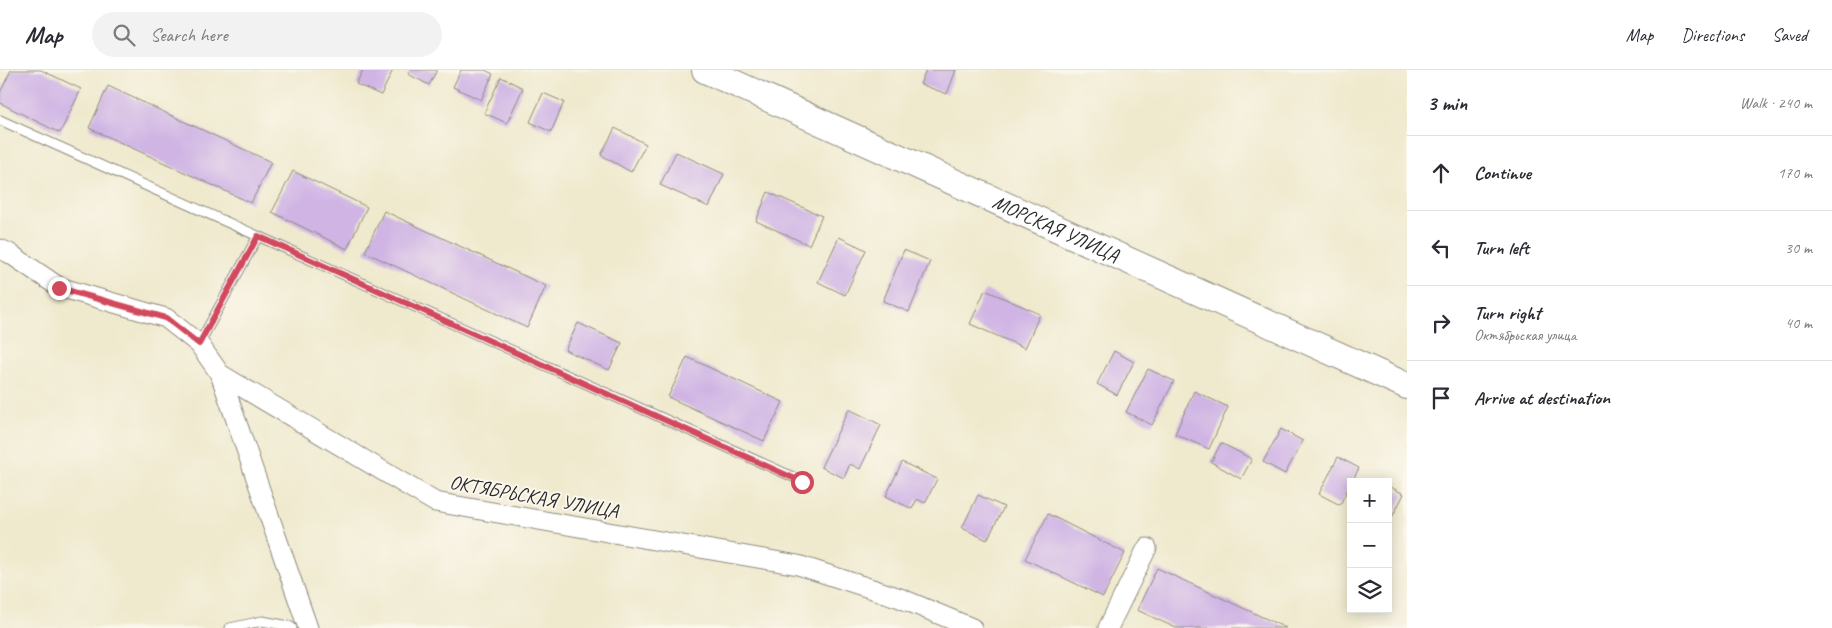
<!DOCTYPE html>
<meta charset="utf-8">
<style>
body{margin:0;font-family:Caveat,sans-serif;background:#f2f2f3;color:#2b2b33}
.controls{position:absolute;right:15px;bottom:15px;display:grid;overflow:hidden;border-radius:0px;box-shadow:0 2px 12px #0003}
.controls button{width:45px;height:45px;display:grid;place-items:center;padding:0;border:0;border-bottom:1px solid #e1e1e2;background:#fff;color:#2b2b33;font:25px sans-serif}
.stop{position:absolute;width:15px;height:15px;margin:-11px;border:4px solid #d1495b;border-radius:50%;background:#fff}
.stop.end{background:#d1495b;border-color:#fff;box-shadow:0 1px 5px #0008}
.list{margin:0;padding:0;list-style:none}
h2{display:flex;justify-content:space-between;align-items:center;height:65px;margin:0;padding:0 20px;font-size:21px}
h2 small{font-size:16px;font-weight:400;color:#7c7c81}
.list li{display:grid;grid-template-columns:32px 1fr auto;gap:15px;align-items:center;box-sizing:border-box;height:75px;padding:0 20px;border-top:1px solid #e1e1e2}
.list b{display:block;font-size:19px;white-space:nowrap}
.list p{margin:0;font-size:16px;white-space:nowrap;color:#7c7c81}
.list em{font-size:16px;font-style:normal;color:#7c7c81}
.icon{flex:none;width:28px;height:28px;fill:none;stroke:currentColor;stroke-width:2;stroke-linecap:round;stroke-linejoin:round}
.map{position:relative;flex:none;width:1407px;height:558px;overflow:hidden}
header{display:flex;align-items:center;gap:30px;box-sizing:border-box;height:70px;padding:0 25px;background:#fff;border-bottom:1px solid #e1e1e2}
header strong{font-size:24px}
nav{display:flex;gap:28px;margin-inline-start:auto;font-size:18px}
.search{width:350px;height:45px;background:#f2f2f3;display:flex;align-items:center;gap:12px;box-sizing:border-box;padding:0 18px;border-radius:28px;color:#7c7c81;font-size:19px}
main{display:flex}
aside{flex:1;background:#fff}
.map>svg:first-child{display:block}
.building{fill:#cfb4e4}
.lines{fill:none;stroke-linecap:round;stroke-linejoin:round}
.service-casing{stroke:#8d8a7c;stroke-width:11}
.minor-casing{stroke:#8d8a7c;stroke-width:21}
.secondary-casing{stroke:#8d8a7c;stroke-width:28}
.service{stroke:#fff;stroke-width:9}
.minor{stroke:#fff;stroke-width:19}
.secondary{stroke:#fff;stroke-width:26}
.route{stroke:#d1495b;stroke-width:6}
.labels{text-anchor:middle;stroke-width:4;stroke-linejoin:round;paint-order:stroke}
.street-label{font-size:20px;fill:#2b2b2b;stroke:#fbf7ec}
</style>
<header>
<strong>Map</strong>
<div class="search"><svg class="icon" aria-label="search" viewBox="0 0 24 24"><circle cx="10" cy="10" r="6"/><path d="M15 15l6 6"/></svg>Search here</div>
<nav><a>Map</a><a>Directions</a><a>Saved</a></nav>
</header>
<main>
<div class="map">
<svg width="1407" height="558" viewBox="0 0 1407 558">
<rect width="100%" height="100%" fill="#fbf7ec"/>
<filter id="ink" filterUnits="userSpaceOnUse"><feTurbulence type="fractalNoise" baseFrequency=".02" numOctaves="2"/><feDisplacementMap in="SourceGraphic" scale="10" xChannelSelector="R" yChannelSelector="G"/><feConvolveMatrix kernelMatrix="1 2 1 2 8 2 1 2 1" color-interpolation-filters="sRGB"/></filter>
<filter id="wash" filterUnits="userSpaceOnUse"><feTurbulence type="fractalNoise" baseFrequency=".0096" numOctaves="4" result="noise"/><feDisplacementMap in="SourceGraphic" scale="20" xChannelSelector="R" yChannelSelector="G"/><feGaussianBlur stdDeviation="1.12" result="paint"/><feColorMatrix in="noise" values="0 0 0 0 0 0 0 0 0 0 0 0 0 0 0 0 0 1.4 0 .05"/><feComposite in="paint" operator="in"/></filter>
<g filter="url(#wash)">
<rect width="100%" height="100%" fill="#efe9cd"/>
<g id="blocks">
<path class="building" d="M11 0H41L81 19 60 63 0 33V23Z
M363 0H393L381 25 356 14Z
M410 0H437L429 15 408 4Z
M461 0H485L493 4 481 30 453 17Z
M926 0H956L947 24 920 14Z
M501 7 523 18 507 53 484 43Z
M108 16 271 92 251 133 89 58Z
M543 23 564 32 551 62 530 52Z
M615 58 646 74 631 102 601 85Z
M676 82 724 104 709 137 660 115Z
M293 101 367 137 347 179 272 142Z
M768 122 822 146 809 175 756 151Z
M384 141 546 216 527 258 365 182Z
M839 167 866 180 845 225 818 212Z
M904 180 930 191 909 242 883 231Z
M985 220 1040 244 1025 278 970 254Z
M578 253 622 273 609 300 565 280Z
M1114 281 1134 292 1117 325 1097 314Z
M687 287 783 332 764 371 668 327Z
M1148 299 1174 311 1152 355 1126 342Z
M1194 321 1228 337 1209 379 1175 364Z
M849 339 881 355 860 399 850 394 844 408 821 397Z
M1281 359 1303 371 1285 404 1263 392Z
M1221 373 1252 389 1241 409 1211 392Z
M1338 387 1359 398 1352 412H1351L1340 435 1319 424Z
M902 392 937 409 925 433 917 429 912 439 886 426Z
M1388 416 1404 424 1388 455Z
M978 425 1004 437 987 470 962 458Z
M1048 444 1125 483 1103 527 1025 489Z
M1157 498 1286 558H1176L1137 540Z"/>
</g>
</g>
<g filter="url(#ink)">
<use href="#blocks" fill-opacity="0" stroke="#8d8a7c" stroke-width="1"/>
<g class="lines">
<defs>
<path id="service" d="M0 50 802 411
M199 274 258 166
M230 558 262 551 289 556 292 558"/>
<path id="minor" d="M0 179 9 183 59 217 166 248 199 274 220 304 435 432 798 495 900 528 972 558
M220 304 308 558
M1108 558 1147 478"/>
<g id="secondary">
<path id="s1" d="M705 0 1407 316"/>
</g>
</defs>
<use href="#service" class="service-casing"/>
<use href="#minor" class="minor-casing"/>
<use href="#secondary" class="secondary-casing"/>
<use href="#service" class="service"/>
<use href="#minor" class="minor"/>
<use href="#secondary" class="secondary"/>
</g>
</g>
<g class="lines" filter="url(#ink)">
<path class="route" d="M59 218 166 248 199 274 258 166 802 412"/>
</g>
<g class="labels">
<g class="street-label">
<text dy="7" stroke="none"><textPath href="#s1" startOffset="385">МОРСКАЯ УЛИЦА</textPath></text>
<text transform="translate(534 426) rotate(10)" y="7">ОКТЯБРЬСКАЯ УЛИЦА</text>
</g>
</g>
</svg>
<div class="controls">
<button>+</button>
<button>−</button>
<button><svg class="icon" aria-label="layers" viewBox="0 0 24 24"><path d="M12 4l9 5-9 5-9-5zM3 14l9 5 9-5"/></svg></button>
</div>
<div class="stop" style="left:802px;top:412px"></div>
<div class="stop end" style="left:59px;top:218px"></div>
</div>
<aside>
<h2>3 min<small>Walk · 240 m</small></h2>
<ul class="list">
<li><svg class="icon" aria-label="ahead" viewBox="0 0 24 24"><path d="M12 20V5M6 11l6-6 6 6"/></svg><div><b>Continue</b></div><em>170 m</em></li>
<li><svg class="icon" aria-label="left" viewBox="0 0 24 24"><path d="M17 20v-9H6M10 6l-5 5 5 5"/></svg><div><b>Turn left</b></div><em>30 m</em></li>
<li><svg class="icon" aria-label="right" viewBox="0 0 24 24"><path d="M7 20v-9h11M14 6l5 5-5 5"/></svg><div><b>Turn right</b><p>Октябрьская улица</p></div><em>40 m</em></li>
<li><svg class="icon" aria-label="arrive" viewBox="0 0 24 24"><path d="M6 21V4h12l-3 4 3 4H6"/></svg><div><b>Arrive at destination</b></div></li>
</ul>
</aside>
</main>
